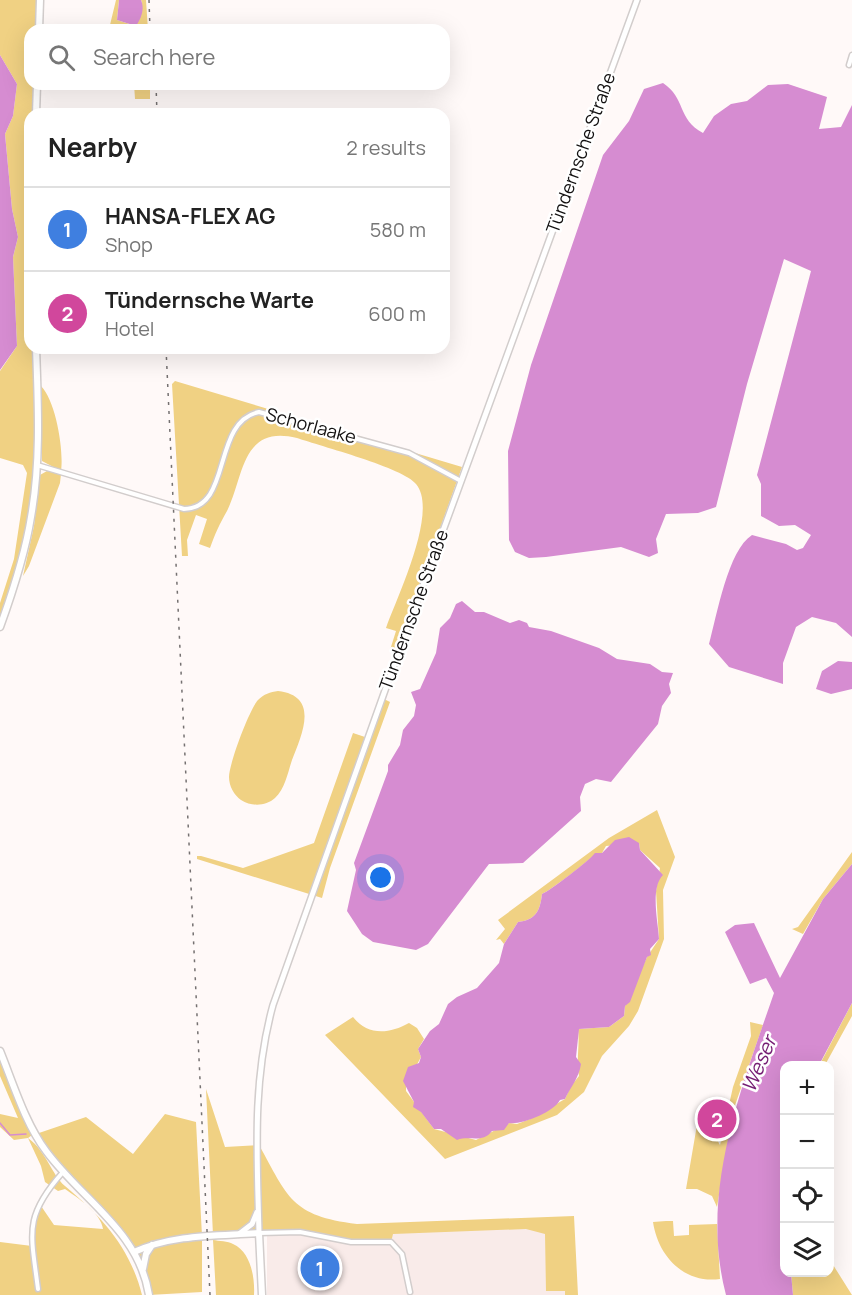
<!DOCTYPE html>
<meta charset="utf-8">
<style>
body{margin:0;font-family:Manrope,sans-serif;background:#f2f2f2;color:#222}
.controls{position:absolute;right:18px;bottom:18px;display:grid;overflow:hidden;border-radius:12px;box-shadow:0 6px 24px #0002}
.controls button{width:54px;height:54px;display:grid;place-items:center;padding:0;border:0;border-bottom:2px solid #e0e0e0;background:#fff;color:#222;font:30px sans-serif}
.you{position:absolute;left:381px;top:878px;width:21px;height:21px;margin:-15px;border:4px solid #fff;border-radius:50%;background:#1a73e8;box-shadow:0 0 0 9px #1a73e833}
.badge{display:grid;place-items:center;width:39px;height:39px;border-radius:50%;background:#3787b8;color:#fff;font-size:20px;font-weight:700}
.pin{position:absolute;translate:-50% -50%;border:3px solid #fff;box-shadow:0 2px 6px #0006}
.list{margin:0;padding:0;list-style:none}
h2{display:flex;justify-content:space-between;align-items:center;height:78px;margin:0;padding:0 24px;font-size:26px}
h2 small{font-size:20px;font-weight:400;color:#767676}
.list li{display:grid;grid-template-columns:39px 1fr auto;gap:18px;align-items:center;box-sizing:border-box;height:84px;padding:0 24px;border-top:2px solid #e0e0e0}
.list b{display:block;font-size:22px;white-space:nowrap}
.list p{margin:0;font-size:20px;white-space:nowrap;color:#767676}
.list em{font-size:20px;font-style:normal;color:#767676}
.icon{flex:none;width:33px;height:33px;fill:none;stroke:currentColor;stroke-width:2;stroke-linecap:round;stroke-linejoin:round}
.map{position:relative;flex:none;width:852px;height:1295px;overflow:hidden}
.search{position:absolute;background:#fff;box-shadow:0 6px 24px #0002;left:24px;top:24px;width:426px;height:66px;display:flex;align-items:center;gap:15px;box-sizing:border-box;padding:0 21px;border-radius:18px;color:#767676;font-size:22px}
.panel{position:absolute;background:#fff;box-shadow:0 6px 24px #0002;left:24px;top:108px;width:426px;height:246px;border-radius:18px}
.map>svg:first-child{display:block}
.built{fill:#f9ebe9}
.green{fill:#f0d183}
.water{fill:#d68cd1}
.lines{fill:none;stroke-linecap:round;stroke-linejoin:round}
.stream{stroke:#d68cd1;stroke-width:1.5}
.minor-casing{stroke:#d2cdcc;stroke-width:7}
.tertiary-casing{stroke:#d2cdcc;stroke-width:8}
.secondary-casing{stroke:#d2cdcc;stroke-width:9}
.minor{stroke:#fff;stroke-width:4}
.tertiary{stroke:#fff;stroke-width:5}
.secondary{stroke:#fff;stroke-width:6}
.rail{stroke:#757171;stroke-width:1.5;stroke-dasharray:3 6;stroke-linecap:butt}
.labels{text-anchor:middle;stroke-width:5;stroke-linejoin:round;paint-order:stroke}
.street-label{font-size:18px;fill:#121010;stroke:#fff}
.water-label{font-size:20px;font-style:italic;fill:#751d73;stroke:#fff}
</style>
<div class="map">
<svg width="852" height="1295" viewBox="0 0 852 1295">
<rect width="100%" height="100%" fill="#fff9f8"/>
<path class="built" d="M570 1223 574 1295H267V1227Z"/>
<path class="green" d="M0 0H40L39 30H30V84H37L36 114H30V348H36L38 404 31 519 0 627V603L14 559 27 473 23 465 0 458V371L17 346 13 257 18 237 12 209 5 134 13 116 17 84 0 55Z
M116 0H119L117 20 136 26 142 3 141 0H146L148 30 109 29Z
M134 84H150V99H135Z
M175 381 462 467 396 652 390 650 396 631 386 628C397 597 439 511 416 484 404 468 320 446 297 438 241 424 244 477 227 511 220 523 215 534 210 548L199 544 207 519 196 515 187 540 188 556H182L172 384Z
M41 386C56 401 64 451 61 471L42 461Z
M47 471 61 474 60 483 29 566 23 576 34 526 40 475Z
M278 691C321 696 301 736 292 760 288 772 285 789 275 798 266 806 252 807 241 800 234 795 229 786 229 777 229 764 249 710 258 700 264 694 270 692 278 691Z
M382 698 390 702 330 868 322 898 197 859V856H201L243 868 314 843 353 733 368 738Z
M657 810 675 857 663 890 664 939 638 1011 629 1026 602 1056 584 1092 557 1115 445 1159 325 1035 353 1017C368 1036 389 1034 409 1023L417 1028 424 1039 418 1049 421 1057 406 1085V1091L434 1129 476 1140 509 1123 517 1124 530 1119 565 1099 571 1086 579 1076C576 1057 580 1046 578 1029L609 1027 624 1016 625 1006 647 957 659 939 656 891 660 868 640 850 639 843 606 846 602 853 595 854C590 860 550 891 542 894 540 912 535 920 518 922L504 944 500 939 496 940 505 929 498 920 609 838Z
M852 852V864L823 899 803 934 792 929 798 927Z
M852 1003V1016L825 1065 819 1066Z
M750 1022 763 1025 733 1111 717 1207 712 1196 697 1189H686L698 1119 703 1120 707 1135 716 1138 720 1145 733 1087 751 1036Z
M0 1051 35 1133 28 1138C47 1152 51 1174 65 1186 101 1216 130 1247 142 1295H0V1242L32 1246 31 1233 39 1203 54 1225 103 1229C101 1213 78 1198 65 1189L58 1191 45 1182 41 1166 28 1138 14 1140 0 1127V1114L18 1118 0 1076Z
M206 1089 225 1147 259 1145C288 1197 291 1216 357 1224L574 1216 578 1295H565V1291H546L545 1234 526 1229 393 1234 391 1242H351L300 1232 213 1235Z
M165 1114 196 1122 202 1236V1292L149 1295 134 1251 63 1172 36 1134 86 1117 133 1154Z
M666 1221H673L674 1236 689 1235V1225L717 1224 720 1279C684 1284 658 1256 653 1222Z
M213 1240C219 1241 228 1241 233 1244 251 1252 255 1278 254 1295H216Z
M830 1260 852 1295H793L791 1273 830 1272Z"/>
<path class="water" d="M119 0H141C145 9 141 19 136 26L117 20Z
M0 55 17 84 13 116 5 134 12 209 18 237 13 257 17 346 0 370Z
M663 83C686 98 677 119 703 133L714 116 731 104 747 101 768 85 788 84 827 97 819 129 841 127 852 105V637L836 623 812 617 796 627 783 663V684L729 667 709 644C717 615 728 550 752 535L786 544 797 550 803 548 811 535 795 525 779 526 761 516V484L757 475 811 271 784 259 747 384 716 507 698 513 666 514 656 539 658 553 649 557 621 547 546 557 529 558 515 552 509 540 508 451 531 365 603 155 629 121 644 89Z
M462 601 475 612H484L510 623 519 620 527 623 529 627 551 631 599 648 617 659 650 664 662 672 673 673 669 684 671 693 662 706 658 724 611 782 596 779 585 784 580 797 581 811 523 863 489 864 428 944 416 950 373 942 362 934 347 911 356 870 354 863 388 771V765L400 745 403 730 414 716 416 705 411 692 420 689 436 653 440 628 450 618 456 604Z
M838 661 852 662V689L831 694 816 689 822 671Z
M629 837 639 843 640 850 663 875C650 888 658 921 659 939L650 949 651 955 647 957 630 1002 625 1006 624 1016 609 1027 579 1029 576 1057 581 1064C579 1078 571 1086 565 1099L560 1100C554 1112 522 1125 509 1123L504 1130 492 1131C482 1144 470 1135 457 1140L441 1129H434L421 1112 413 1107 414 1102 403 1081 408 1067 419 1063 421 1057 418 1049 430 1031 439 1024 448 1004 457 997 477 988 499 963 504 944 518 922C535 920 540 912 542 894 550 891 590 860 595 853H602L615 840Z
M852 864V1003L819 1065 784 1066V1272L791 1273 793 1295H726C699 1193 741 1089 774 993L766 978 750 984 725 932 735 925 754 923 780 978 823 899Z"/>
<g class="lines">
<path class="stream" d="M0 1123 10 1135 26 1134"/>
<defs>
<path id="minor" d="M849 65 852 55
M37 465 184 509C233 508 211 422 259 412L409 453 461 481
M259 1233 300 1232 351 1242H391L402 1254 410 1292
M38 1289C31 1233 23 1217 63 1172"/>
<path id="tertiary" d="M259 1233C257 1155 252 1081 273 1005L399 651 637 0
M239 1234 252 1224 257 1212"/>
<path id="secondary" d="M39 30 40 0
M36 114 37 84
M0 627C13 591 25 555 31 517 41 461 38 404 36 348
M0 1051C13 1083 25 1123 46 1151 82 1200 139 1231 149 1295
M134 1252C174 1234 217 1236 259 1233L262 1295
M143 1269 146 1254 152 1245"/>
</defs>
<use href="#minor" class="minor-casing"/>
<use href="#tertiary" class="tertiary-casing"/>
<use href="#secondary" class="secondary-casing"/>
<use href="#minor" class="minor"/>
<use href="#tertiary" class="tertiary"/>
<use href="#secondary" class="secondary"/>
<path class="rail" d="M149 0 150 30
M156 84 157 114
M166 348 210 1295"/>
</g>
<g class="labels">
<g class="street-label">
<text transform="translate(581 153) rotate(-70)" y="6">Tündernsche Straße</text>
<text transform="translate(311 426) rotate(15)" y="6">Schorlaake</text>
<text transform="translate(414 610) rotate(-70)" y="6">Tündernsche Straße</text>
</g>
<g class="water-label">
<text transform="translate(759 1064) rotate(-67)" y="7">Weser</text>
</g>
</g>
</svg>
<div class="controls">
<button>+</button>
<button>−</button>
<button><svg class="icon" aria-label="locate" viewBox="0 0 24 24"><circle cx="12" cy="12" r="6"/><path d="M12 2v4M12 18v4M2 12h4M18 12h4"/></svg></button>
<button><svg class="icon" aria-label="layers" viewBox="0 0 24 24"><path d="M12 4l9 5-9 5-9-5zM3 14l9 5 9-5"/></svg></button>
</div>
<div class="you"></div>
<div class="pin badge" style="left:320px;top:1268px;background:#3f7fe0">1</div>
<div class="pin badge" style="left:717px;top:1119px;background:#d1479c">2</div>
<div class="search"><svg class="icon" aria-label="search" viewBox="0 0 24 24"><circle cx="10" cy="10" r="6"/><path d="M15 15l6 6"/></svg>Search here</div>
<section class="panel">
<h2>Nearby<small>2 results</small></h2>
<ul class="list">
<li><span class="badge" style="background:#3f7fe0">1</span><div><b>HANSA-FLEX AG</b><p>Shop</p></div><em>580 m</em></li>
<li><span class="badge" style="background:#d1479c">2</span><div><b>Tündernsche Warte</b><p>Hotel</p></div><em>600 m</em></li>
</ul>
</section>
</div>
